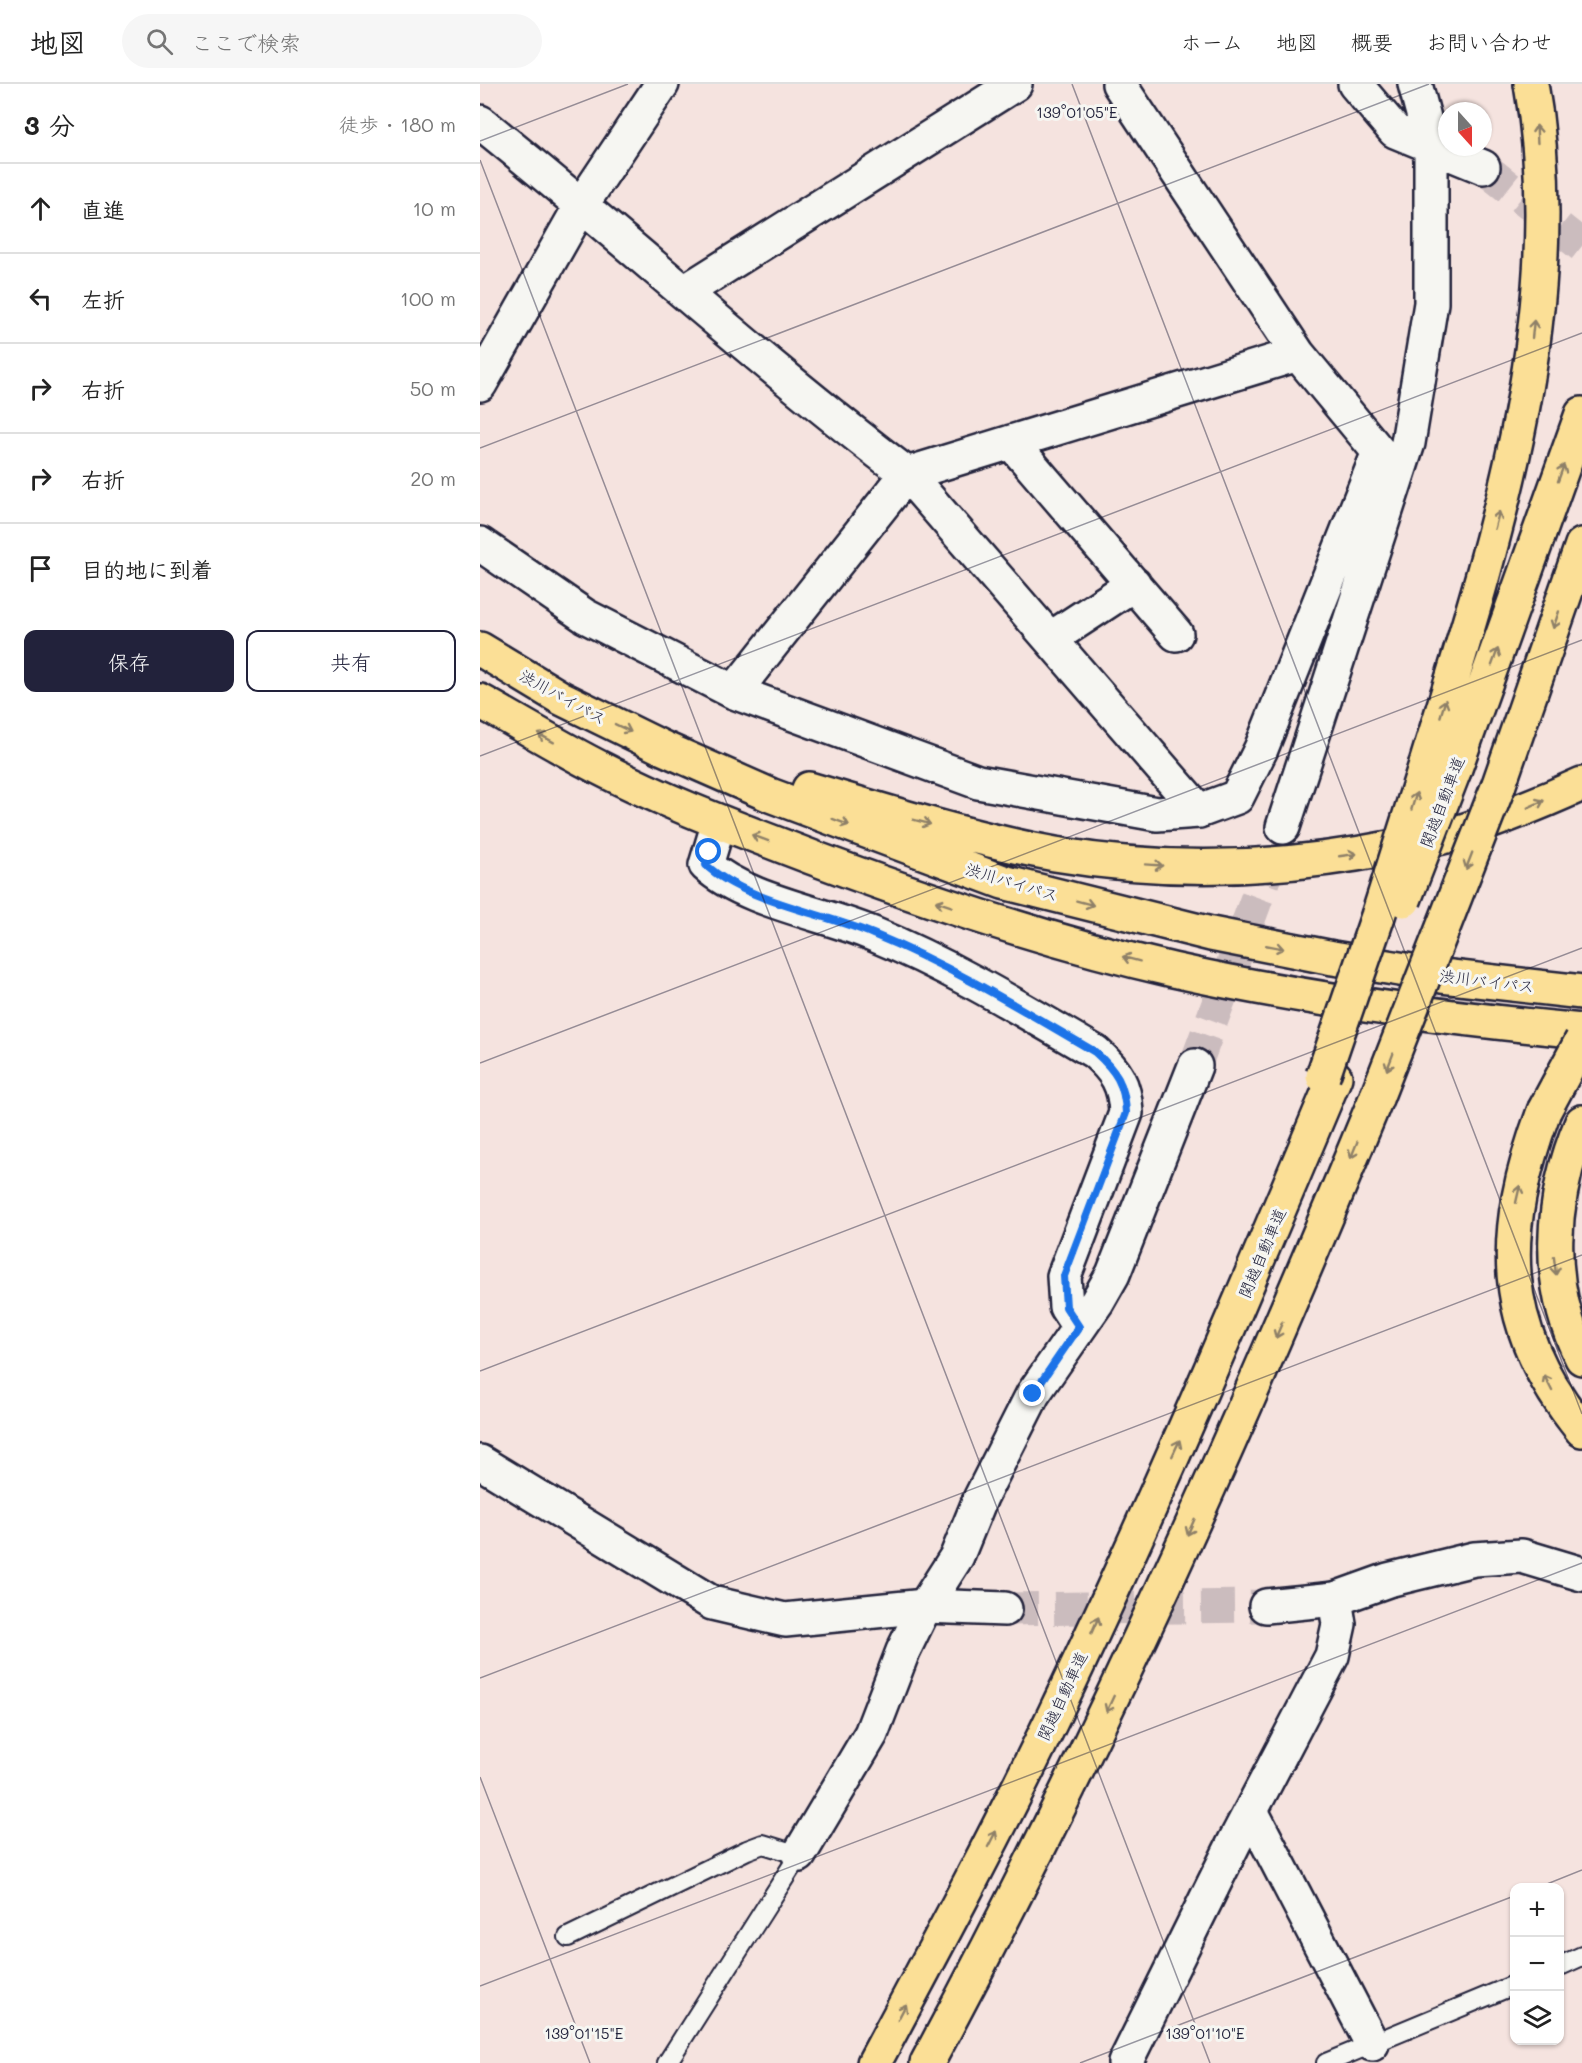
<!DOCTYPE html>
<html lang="ja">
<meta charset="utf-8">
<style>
body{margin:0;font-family:Mali,"Klee One",sans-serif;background:#f6f6f6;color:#222}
.controls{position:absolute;right:18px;bottom:18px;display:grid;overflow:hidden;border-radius:12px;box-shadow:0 2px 4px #0004}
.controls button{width:54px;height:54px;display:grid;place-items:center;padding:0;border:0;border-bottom:2px solid #e0e0e0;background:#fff;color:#222;font:30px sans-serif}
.compass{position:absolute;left:958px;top:18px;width:54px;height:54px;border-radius:50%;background:#fff;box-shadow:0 2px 4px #0004;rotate:159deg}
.stop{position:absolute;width:18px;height:18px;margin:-14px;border:4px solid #1a73e8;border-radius:50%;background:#fff}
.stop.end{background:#1a73e8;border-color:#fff;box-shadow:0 2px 6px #0008}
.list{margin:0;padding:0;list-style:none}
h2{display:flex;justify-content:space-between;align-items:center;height:78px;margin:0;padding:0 24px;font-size:26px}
h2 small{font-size:20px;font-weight:400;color:#767676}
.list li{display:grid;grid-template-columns:39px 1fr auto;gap:18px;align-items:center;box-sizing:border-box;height:90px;padding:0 24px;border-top:2px solid #e0e0e0}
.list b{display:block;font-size:22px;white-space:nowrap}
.list em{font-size:20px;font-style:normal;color:#767676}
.actions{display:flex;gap:12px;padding:18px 24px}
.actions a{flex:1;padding:14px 0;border:2px solid #22223b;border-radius:12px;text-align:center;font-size:21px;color:#22223b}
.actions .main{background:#22223b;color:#fff}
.icon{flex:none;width:33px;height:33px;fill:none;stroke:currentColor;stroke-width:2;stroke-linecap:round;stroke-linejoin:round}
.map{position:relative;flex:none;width:1102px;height:1979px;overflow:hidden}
header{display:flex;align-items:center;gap:36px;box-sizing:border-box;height:84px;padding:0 30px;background:#fff;border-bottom:2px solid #e0e0e0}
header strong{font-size:28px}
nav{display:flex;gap:33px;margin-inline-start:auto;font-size:21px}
.search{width:420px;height:54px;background:#f6f6f6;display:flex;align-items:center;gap:15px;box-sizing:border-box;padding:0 21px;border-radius:33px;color:#767676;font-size:22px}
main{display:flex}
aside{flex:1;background:#fff}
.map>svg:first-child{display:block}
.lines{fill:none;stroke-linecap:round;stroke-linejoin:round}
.street-tunnel{stroke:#cbbcbe;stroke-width:33;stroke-dasharray:33 16;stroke-linecap:butt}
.secondary-tunnel{stroke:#cbbcbe;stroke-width:33;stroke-dasharray:33 16;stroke-linecap:butt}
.lane-casing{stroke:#22223b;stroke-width:22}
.street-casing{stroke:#22223b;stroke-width:38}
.secondary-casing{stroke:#22223b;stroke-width:38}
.highway-casing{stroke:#22223b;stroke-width:38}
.lane{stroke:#f6f6f2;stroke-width:18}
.street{stroke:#f6f6f2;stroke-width:33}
.secondary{stroke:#f6f6f2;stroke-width:33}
.highway{stroke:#fbdf96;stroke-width:33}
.highway-bridge-casing{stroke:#22223b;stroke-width:38;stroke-linecap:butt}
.highway-bridge{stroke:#fbdf96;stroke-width:33}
.oneway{stroke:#8e8068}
.route{stroke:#1a73e8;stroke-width:8}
.ticks{fill:none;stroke:#22223b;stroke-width:1.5;stroke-opacity:0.45}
.labels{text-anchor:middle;stroke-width:6;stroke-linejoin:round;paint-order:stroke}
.street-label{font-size:16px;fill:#22223b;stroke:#f6f6f2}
.ticks-label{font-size:15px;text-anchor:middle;fill:#22223b;stroke:#f6f6f2;stroke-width:6;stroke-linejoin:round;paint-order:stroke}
</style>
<header>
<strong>地図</strong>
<div class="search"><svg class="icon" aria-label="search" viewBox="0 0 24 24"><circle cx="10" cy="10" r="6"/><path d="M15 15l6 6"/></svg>ここで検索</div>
<nav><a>ホーム</a><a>地図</a><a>概要</a><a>お問い合わせ</a></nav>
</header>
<main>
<aside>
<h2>3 分<small>徒歩 · 180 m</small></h2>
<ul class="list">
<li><svg class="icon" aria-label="ahead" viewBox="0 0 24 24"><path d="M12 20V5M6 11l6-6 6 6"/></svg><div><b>直進</b></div><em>10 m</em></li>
<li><svg class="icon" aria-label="left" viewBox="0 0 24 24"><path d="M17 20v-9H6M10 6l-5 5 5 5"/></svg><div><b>左折</b></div><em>100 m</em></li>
<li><svg class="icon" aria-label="right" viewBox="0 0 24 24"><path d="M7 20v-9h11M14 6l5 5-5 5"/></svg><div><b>右折</b></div><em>50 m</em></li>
<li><svg class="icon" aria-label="right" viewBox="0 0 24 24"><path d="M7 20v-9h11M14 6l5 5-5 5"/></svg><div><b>右折</b></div><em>20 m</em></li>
<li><svg class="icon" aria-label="arrive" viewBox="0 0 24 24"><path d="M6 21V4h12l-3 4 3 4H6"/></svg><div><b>目的地に到着</b></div></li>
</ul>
<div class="actions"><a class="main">保存</a><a>共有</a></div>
</aside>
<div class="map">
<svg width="1102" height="1979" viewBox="0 0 1102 1979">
<rect width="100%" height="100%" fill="#f5e3df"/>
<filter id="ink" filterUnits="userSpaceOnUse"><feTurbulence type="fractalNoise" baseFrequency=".0167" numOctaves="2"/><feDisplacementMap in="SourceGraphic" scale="12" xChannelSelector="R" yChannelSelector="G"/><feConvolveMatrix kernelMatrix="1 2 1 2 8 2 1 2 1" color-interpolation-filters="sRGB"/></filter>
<g filter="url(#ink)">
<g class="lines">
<path class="street-tunnel" d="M1003 83 1102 162
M715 982 803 743"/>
<path class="secondary-tunnel" d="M525 1525 786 1522"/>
<defs>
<path id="lane" d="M88 1853 267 1766 283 1760 319 1771 187 1979
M1080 1882 1102 1872
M846 1979 1034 1901"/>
<path id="street" d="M639 0 818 270 899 368
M875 0 915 47 1003 83
M0 38C144 153 280 279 427 390L719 727
M206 207 535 0
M0 300 102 120 182 0
M531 358 696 550
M0 460 105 532 254 608 498 698 677 730 719 727 757 713 781 665 899 368
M570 555 654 500
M254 608 427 390 818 270
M239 738 226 781C265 817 344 829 393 850 471 882 543 926 615 968 636 987 645 1000 646 1029L584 1192 586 1223 599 1243
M803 743 928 359 951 219V60L935 0
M771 1727 892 1960
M319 1771 391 1650 423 1567 445 1522 477 1472 501 1413 553 1310 617 1218 633 1190 715 982
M645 1979 755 1757 852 1572 859 1540 855 1515"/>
<path id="secondary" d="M0 1378 232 1519 305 1536 445 1522 525 1525
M786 1522 855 1515 908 1496 994 1475 1042 1472 1102 1490"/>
<path id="highway" d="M0 565 81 614 183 664 290 711 523 798 731 850 853 874 962 892 1102 908
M0 617C40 639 80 664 122 685 189 720 261 746 331 773 449 817 570 858 693 886 828 916 965 934 1102 947
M946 680C1012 466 1092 226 1051 0
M974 687 1102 330
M1018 703 1102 461
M329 705C411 729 492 755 575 770 687 789 798 786 909 764 928 760 948 757 967 752 1013 738 1058 720 1102 700
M1064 1027C1019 1148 1017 1242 1102 1346
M1102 1038C1070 1113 1064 1200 1102 1274
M394 1979C456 1863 518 1748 575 1629 675 1420 765 1207 855 993
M447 1979C616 1666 761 1341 897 1012"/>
</defs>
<use href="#lane" class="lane-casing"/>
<use href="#street" class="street-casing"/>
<use href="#secondary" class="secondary-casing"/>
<use href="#highway" class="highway-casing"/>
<use href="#lane" class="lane"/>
<use href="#street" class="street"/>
<use href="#secondary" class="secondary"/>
<use href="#highway" class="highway"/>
<defs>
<path id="highway-bridge" d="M924 816 974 687
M843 992 898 832 946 680
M897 1012 1018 703
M1064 1027 1102 956"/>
</defs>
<use href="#highway-bridge" class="highway-bridge-casing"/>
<use href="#highway-bridge" class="highway-bridge"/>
</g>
<defs><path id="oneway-shaft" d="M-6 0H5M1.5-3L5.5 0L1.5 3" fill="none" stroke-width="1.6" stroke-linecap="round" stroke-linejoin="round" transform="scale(1.5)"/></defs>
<g class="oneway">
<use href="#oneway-shaft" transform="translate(1057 50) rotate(-93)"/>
<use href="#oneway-shaft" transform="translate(1053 245) rotate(-84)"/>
<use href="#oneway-shaft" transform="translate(1081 389) rotate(-70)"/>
<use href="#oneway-shaft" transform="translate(1017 436) rotate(-75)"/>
<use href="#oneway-shaft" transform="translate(1076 536) rotate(109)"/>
<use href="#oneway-shaft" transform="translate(1015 573) rotate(-70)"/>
<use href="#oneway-shaft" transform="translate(963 624) rotate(-73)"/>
<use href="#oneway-shaft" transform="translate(143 644) rotate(26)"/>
<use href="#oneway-shaft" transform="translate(66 654) rotate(-151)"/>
<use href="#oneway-shaft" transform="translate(934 717) rotate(-73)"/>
<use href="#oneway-shaft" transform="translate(1056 720) rotate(-24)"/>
<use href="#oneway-shaft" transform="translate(361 738) rotate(21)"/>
<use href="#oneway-shaft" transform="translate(442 738) rotate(15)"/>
<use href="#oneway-shaft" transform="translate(280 754) rotate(-159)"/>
<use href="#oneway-shaft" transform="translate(868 771) rotate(-8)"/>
<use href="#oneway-shaft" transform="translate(989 777) rotate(111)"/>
<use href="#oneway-shaft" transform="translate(674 781) rotate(4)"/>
<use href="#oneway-shaft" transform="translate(605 819) rotate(15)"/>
<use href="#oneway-shaft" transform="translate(464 820) rotate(-162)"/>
<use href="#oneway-shaft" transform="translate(795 863) rotate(11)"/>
<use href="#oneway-shaft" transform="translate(651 875) rotate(-165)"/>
<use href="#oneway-shaft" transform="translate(910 978) rotate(111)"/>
<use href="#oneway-shaft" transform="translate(874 1066) rotate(112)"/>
<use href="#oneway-shaft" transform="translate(1038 1110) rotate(-77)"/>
<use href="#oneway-shaft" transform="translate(1075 1182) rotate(83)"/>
<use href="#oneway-shaft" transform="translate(799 1246) rotate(113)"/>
<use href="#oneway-shaft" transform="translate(1068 1299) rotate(-117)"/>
<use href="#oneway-shaft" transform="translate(696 1364) rotate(-65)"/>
<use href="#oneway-shaft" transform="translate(711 1443) rotate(114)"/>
<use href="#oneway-shaft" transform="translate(615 1541) rotate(-66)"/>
<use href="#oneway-shaft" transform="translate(630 1620) rotate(115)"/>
<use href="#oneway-shaft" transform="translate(512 1755) rotate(-63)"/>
<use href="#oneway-shaft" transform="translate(422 1928) rotate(-62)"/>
</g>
</g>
<g class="lines" filter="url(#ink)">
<path class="route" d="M229 768 226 781C264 817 344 829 393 850 471 882 543 926 615 968 636 987 645 1000 646 1029L584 1192 586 1223 599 1243 553 1310"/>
</g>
<path class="ticks" d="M592 0 1102 1330M0 57 148 0M0 76 730 1979M0 364 949 0M0 672 1102 249M0 979 1102 556M0 1287 1102 864M0 1594 1102 1171M0 1693 110 1979M1057 1804 1102 1786M0 1902 1102 1479M600 1979 1034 1812"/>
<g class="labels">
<g class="street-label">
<text transform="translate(83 613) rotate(29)" y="6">渋川バイパス</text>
<text transform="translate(962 718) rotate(-69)" y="6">関越自動車道</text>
<text transform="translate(532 798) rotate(17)" y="6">渋川バイパス</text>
<text transform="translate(1007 897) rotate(7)" y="6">渋川バイパス</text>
<text transform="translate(782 1169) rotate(-67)" y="6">関越自動車道</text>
<text transform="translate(582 1612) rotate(-65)" y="6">関越自動車道</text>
</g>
</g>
<g class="ticks-label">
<text x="597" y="34">139°01'05"E</text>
<text x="104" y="1955">139°01'15"E</text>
<text x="725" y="1955">139°01'10"E</text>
</g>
</svg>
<div class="controls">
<button>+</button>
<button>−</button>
<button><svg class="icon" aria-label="layers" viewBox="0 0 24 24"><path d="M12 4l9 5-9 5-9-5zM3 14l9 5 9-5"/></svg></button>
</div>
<svg class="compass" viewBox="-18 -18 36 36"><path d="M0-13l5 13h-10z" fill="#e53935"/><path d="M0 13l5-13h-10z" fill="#767676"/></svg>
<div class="stop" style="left:229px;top:768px"></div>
<div class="stop end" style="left:553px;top:1310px"></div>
</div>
</main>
